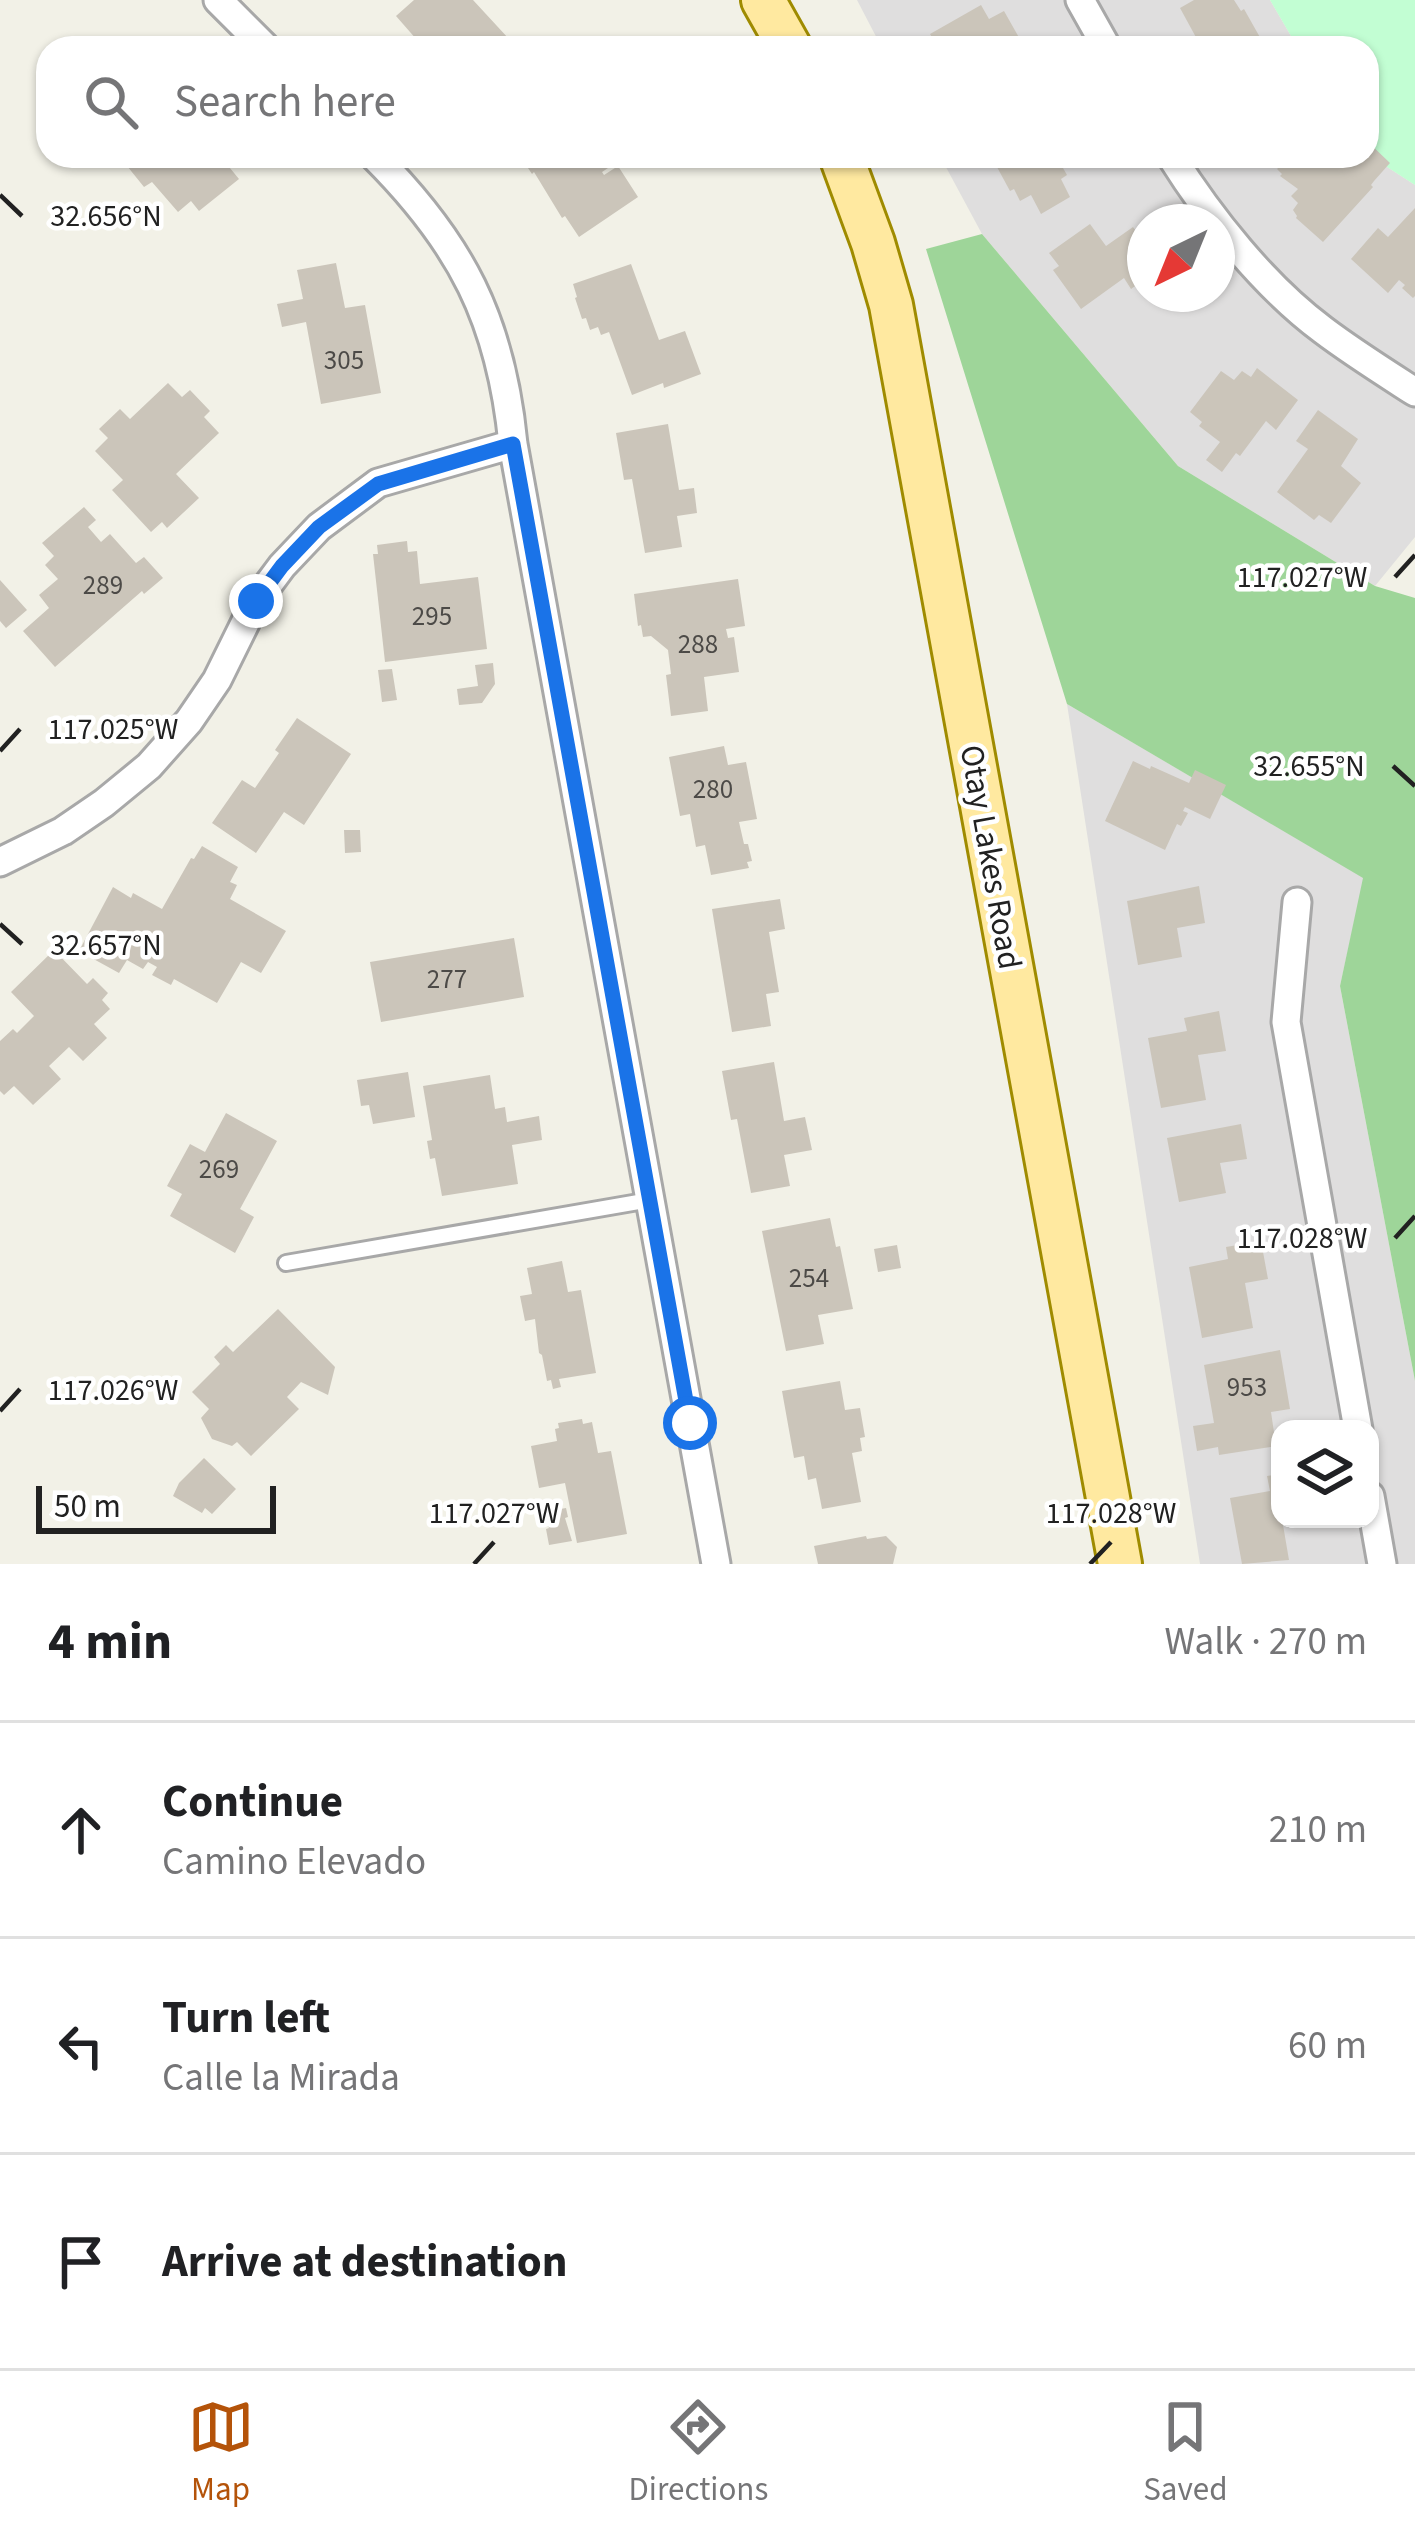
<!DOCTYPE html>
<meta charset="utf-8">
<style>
body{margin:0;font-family:"Source Sans 3",sans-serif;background:#f6f6f6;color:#202124}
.controls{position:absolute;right:36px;bottom:36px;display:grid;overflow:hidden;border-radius:24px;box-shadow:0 3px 9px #0004}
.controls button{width:108px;height:108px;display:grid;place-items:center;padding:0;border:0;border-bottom:3px solid #e0e0e0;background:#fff;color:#202124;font:60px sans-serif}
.compass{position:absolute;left:1127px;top:204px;width:108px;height:108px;border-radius:50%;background:#fff;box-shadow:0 3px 9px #0004;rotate:223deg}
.scale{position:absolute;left:36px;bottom:30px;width:240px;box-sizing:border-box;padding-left:12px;border:6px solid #212121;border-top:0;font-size:33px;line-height:42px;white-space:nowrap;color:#212121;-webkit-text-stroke:9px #fff;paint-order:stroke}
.stop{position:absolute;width:36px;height:36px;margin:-27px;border:9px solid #1a73e8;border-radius:50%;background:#fff}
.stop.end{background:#1a73e8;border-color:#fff;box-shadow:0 3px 12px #0008}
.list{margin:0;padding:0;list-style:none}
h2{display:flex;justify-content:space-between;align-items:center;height:156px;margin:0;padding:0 48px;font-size:51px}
h2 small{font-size:39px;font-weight:400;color:#757577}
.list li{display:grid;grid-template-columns:78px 1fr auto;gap:36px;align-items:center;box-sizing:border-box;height:216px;padding:0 48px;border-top:3px solid #e0e0e0}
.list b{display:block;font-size:45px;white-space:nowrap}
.list p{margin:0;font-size:39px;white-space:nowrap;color:#757577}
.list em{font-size:39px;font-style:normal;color:#757577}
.icon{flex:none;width:66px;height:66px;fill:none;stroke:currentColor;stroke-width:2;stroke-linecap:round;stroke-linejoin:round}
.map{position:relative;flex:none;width:1415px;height:1564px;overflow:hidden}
.search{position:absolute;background:#fff;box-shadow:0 3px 9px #0004;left:36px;right:36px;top:36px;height:132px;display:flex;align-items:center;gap:30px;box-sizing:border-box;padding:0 42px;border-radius:36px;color:#757577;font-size:45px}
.sheet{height:804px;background:#fff}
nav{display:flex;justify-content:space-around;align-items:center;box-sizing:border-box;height:168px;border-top:3px solid #e0e0e0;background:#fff;font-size:33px;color:#757577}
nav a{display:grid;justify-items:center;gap:6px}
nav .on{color:#b45309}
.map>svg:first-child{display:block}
.residential{fill:#dfdede;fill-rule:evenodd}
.forest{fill:#9ed599}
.park{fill:#c2fed3}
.building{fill:#cbc5ba}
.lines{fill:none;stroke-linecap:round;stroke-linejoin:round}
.service-casing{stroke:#a8a8a8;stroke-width:20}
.minor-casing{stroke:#a8a8a8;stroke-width:33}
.primary-casing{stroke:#9f8b00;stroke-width:48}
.service{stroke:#fff;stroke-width:14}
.minor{stroke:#fff;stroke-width:27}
.primary{stroke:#ffe9a0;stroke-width:42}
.route{stroke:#1a73e8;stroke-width:15}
.ticks{fill:none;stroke:#212121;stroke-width:4.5}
.labels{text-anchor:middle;stroke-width:9;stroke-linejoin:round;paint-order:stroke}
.number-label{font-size:27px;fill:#4c4a47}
.street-label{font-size:33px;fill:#212121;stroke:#fff}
.ticks-label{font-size:30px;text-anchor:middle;fill:#212121;stroke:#fff;stroke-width:9;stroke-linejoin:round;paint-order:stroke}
</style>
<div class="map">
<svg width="1415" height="1564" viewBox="0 0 1415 1564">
<rect width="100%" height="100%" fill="#f2f1e7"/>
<path class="residential" d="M857 0H1270L1298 48H882Z
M1367 154 1415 185V537L1375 586 1178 466 982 234 940 156H1367ZM1145 222H1217V294H1145Z
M1067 704 1364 878 1340 986 1415 1381V1564H1200ZM1280 1429H1370V1519H1280Z"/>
<path class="forest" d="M982 234 1178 466 1375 586 1415 598V1381L1340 986 1363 878 1067 704 926 249Z"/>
<path class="park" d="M1270 0H1415V185L1367 154V48H1298Z"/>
<path class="building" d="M414 0H473L509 39 499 48H424L396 16Z
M1194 0H1234L1241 11 1244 9 1266 48H1185L1198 41 1180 8Z
M981 5 989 19 1004 11 1025 48H938L930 34Z
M1367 141 1390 163 1374 181 1371 185 1373 187 1323 242 1296 218 1297 216 1293 210 1298 203 1291 196 1298 189 1280 176 1282 174 1277 169 1290 156H1367Z
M119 156H233L225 162 239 179 199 211 191 201 178 212 152 182 144 187Z
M520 156H585L587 158 617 156 620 160 602 172 604 175 618 166 638 197 579 237 565 216 562 218 534 172 532 174Z
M991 156H1069L1059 161 1067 175 1061 179 1070 197 1041 214 1031 195 1020 201 1014 189 1010 191Z
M1415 208V296L1413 298 1402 288 1405 285 1399 280 1388 293 1351 259 1378 228 1388 237Z
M1090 224 1106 246 1133 227 1145 244V279L1131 289 1124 278 1081 309 1053 270 1059 266 1049 253Z
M336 263 345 308 365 305 381 393 321 404 306 322 282 327 277 304 303 299 297 270Z
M631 264 659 340 685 331 701 374 664 388 663 383 632 395 609 332 601 335 598 327 590 330 586 318 582 319 575 298 577 297 573 284Z
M1257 368 1298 400 1276 430 1266 421 1240 456 1236 453 1222 472 1206 460 1220 442 1199 426 1202 422 1190 412 1221 371 1234 380 1242 371 1251 377Z
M168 383 182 397 190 390 210 411 204 417 219 433 176 474 199 498 167 528 162 522 151 532 112 490 123 480 95 451 108 438 99 429 120 409 130 419Z
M1318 410 1358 439 1341 466 1361 483 1331 523 1319 515 1314 520 1277 492 1308 449 1296 441Z
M668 424 679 490 694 488 697 513 677 516 682 547 645 553 632 479 624 480 616 433Z
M84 507 96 520 88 527 101 542 110 534 136 563 144 557 163 578 144 594 142 591 55 667 23 631 49 608 39 595 58 579 45 565 54 556 42 543Z
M407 541 408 552 417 551 420 584 478 577 487 649 385 662 373 554H378L377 545Z
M738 579 745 626 726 629 728 638 734 637 739 672 704 677 708 711 671 716 666 675 671 674 668 650 651 636 643 637 641 625 638 626 634 594Z
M0 580 27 610 6 628 0 621Z
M493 663 495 684 482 703 459 705 457 689 478 686 475 665Z
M392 669 397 700 382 702 378 670Z
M297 718 351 754 304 825 284 812 256 853 212 823 242 780 255 788 279 753 275 750Z
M724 746 728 765 746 762 757 819 739 822 744 844H748L752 861 747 862 749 868 711 875 705 845 696 847 690 814 680 816 669 757Z
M1133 761 1150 769 1151 766 1189 783 1195 770 1226 785 1210 819 1185 807 1183 811 1188 813 1181 826 1177 824 1165 850 1105 821Z
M344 830H360L361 852 345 853Z
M202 846 238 867 230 882 237 885 230 899 286 931 261 973 241 962 217 1003 174 979 171 985 152 975 157 967 148 962 143 969 127 960 119 973 79 951 113 887 131 898 133 893 162 909 191 858 194 859Z
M1199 886 1205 923 1177 928 1182 957 1138 965 1127 901Z
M780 899 785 929 769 932 779 992 766 994 771 1026 732 1032 712 909Z
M514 938 524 997 381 1022 370 962Z
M54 950 87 984 93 978 108 993 102 1000 110 1009 94 1024 107 1038 83 1061 69 1047 49 1066 61 1079 33 1105 14 1086 4 1095 0 1091V1041L13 1029 17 1033 34 1016 11 992Z
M1219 1011 1226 1051 1198 1055 1206 1100 1161 1108 1148 1038 1187 1031 1184 1018Z
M774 1062 784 1121 805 1117 812 1150 784 1155 790 1186 751 1193 737 1119 731 1120 722 1071Z
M408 1072 415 1117 373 1124 369 1105 361 1106 357 1080Z
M490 1075 495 1109 505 1107 507 1122 539 1116 542 1140 512 1145 518 1184 442 1196 435 1158 430 1159 427 1141 432 1140 423 1086Z
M226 1113 277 1141 240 1209 254 1217 235 1253 170 1216 182 1194 167 1186 190 1144 205 1152Z
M1241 1124 1247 1159 1220 1163 1226 1193 1179 1202 1167 1138Z
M830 1218 836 1247 840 1246 853 1309 818 1315 824 1344 786 1351 762 1231Z
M1261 1241 1268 1279 1245 1283 1253 1328 1202 1338 1189 1267 1228 1259 1226 1247Z
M897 1245 901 1268 878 1272 874 1249Z
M562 1261 568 1292 581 1290 596 1373 559 1379 561 1387 553 1389 551 1380 547 1381 542 1355 539 1353 535 1319 525 1321 520 1296 532 1294 527 1268Z
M278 1309 335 1367 328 1395 301 1382 287 1397 299 1409 251 1456 237 1442 232 1446 212 1439 201 1418 209 1409 192 1392 220 1364 214 1357 226 1345 233 1352Z
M1280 1350 1290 1409 1271 1412 1276 1446 1219 1455 1218 1447 1197 1451 1193 1426 1214 1423 1204 1365Z
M840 1381 845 1410 860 1408 865 1437 860 1438 862 1451 852 1453 861 1502 822 1509 816 1478 808 1480 804 1456 794 1458 782 1391Z
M582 1419 583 1424 592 1422 598 1453 611 1451 627 1534 577 1543 565 1483 539 1488 531 1446 557 1441 555 1429 559 1428 558 1423Z
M204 1458 236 1489 212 1514 205 1508 202 1513 173 1496 179 1483Z
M1280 1474V1519H1282L1289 1560 1242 1564 1230 1498 1270 1491 1267 1476Z
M566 1508 568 1517 565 1518 572 1541 549 1545 546 1529 549 1528 543 1512Z
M866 1536 867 1539 886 1536 897 1547 893 1564H818L814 1546Z"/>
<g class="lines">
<defs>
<path id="service" d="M286 1263 650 1200"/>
<path id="minor" d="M218 0 266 48
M1080 0 1107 48
M374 156C461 243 501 320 513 444L716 1564
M1171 156C1210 218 1264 286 1323 330 1352 352 1384 372 1415 392
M0 862 63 831 104 803 149 766 189 721 217 680 256 601 282 566 319 527 378 483 513 444
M1297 902 1286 1022 1358 1429
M1370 1496 1382 1564"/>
<path id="primary" d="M763 0 790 48
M841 156 873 243 891 305 1120 1564"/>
</defs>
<use href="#service" class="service-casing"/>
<use href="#minor" class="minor-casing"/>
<use href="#primary" class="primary-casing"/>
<use href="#service" class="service"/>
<use href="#minor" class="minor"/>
<use href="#primary" class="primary"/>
</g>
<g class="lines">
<path class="route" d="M256 601 282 566 319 527 378 484 513 444 690 1423"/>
</g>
<path class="ticks" d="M0 195 22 216M1395 577 1415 555M0 751 20 729M1393 766 1415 786M0 924 22 944M1395 1238 1415 1216M0 1411 20 1389M474 1564 494 1542M1090 1564 1111 1542"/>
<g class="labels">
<g class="number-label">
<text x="344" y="369">305</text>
<text x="103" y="594">289</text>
<text x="432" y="625">295</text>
<text x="698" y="653">288</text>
<text x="713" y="798">280</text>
<text x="447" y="988">277</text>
<text x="219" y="1178">269</text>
<text x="809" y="1287">254</text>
<text x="1247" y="1396">953</text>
</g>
<g class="street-label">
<text transform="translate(992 857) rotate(80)" y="12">Otay Lakes Road</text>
</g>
</g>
<g class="ticks-label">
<text x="106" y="226">32.656°N</text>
<text x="1302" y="587">117.027°W</text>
<text x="113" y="739">117.025°W</text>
<text x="1309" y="776">32.655°N</text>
<text x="106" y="955">32.657°N</text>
<text x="1302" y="1248">117.028°W</text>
<text x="113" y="1400">117.026°W</text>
<text x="494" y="1523">117.027°W</text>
<text x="1111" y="1523">117.028°W</text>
</g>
</svg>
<div class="controls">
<button><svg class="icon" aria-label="layers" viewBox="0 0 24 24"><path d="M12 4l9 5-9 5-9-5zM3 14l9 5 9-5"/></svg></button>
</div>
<svg class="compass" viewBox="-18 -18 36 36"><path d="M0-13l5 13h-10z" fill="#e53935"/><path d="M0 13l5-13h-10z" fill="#757577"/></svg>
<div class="scale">50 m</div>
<div class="stop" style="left:690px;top:1423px"></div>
<div class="stop end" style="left:256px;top:601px"></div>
<div class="search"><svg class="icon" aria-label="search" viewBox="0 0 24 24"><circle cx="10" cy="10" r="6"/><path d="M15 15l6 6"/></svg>Search here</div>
</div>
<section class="sheet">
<h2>4 min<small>Walk · 270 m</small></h2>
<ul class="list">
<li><svg class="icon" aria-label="ahead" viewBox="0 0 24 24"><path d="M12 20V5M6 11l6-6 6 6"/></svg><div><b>Continue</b><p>Camino Elevado</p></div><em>210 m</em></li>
<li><svg class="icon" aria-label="left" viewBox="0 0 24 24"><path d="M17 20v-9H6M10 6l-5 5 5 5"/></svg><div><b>Turn left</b><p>Calle la Mirada</p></div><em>60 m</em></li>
<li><svg class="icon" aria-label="arrive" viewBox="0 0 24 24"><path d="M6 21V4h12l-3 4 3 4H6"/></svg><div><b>Arrive at destination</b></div></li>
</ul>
</section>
<nav>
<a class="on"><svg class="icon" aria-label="map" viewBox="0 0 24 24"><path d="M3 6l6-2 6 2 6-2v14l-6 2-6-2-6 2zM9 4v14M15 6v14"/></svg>Map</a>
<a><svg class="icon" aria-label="directions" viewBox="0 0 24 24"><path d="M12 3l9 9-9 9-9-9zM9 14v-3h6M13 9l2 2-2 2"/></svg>Directions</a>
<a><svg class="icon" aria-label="saved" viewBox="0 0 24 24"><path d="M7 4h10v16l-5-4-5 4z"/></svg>Saved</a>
</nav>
